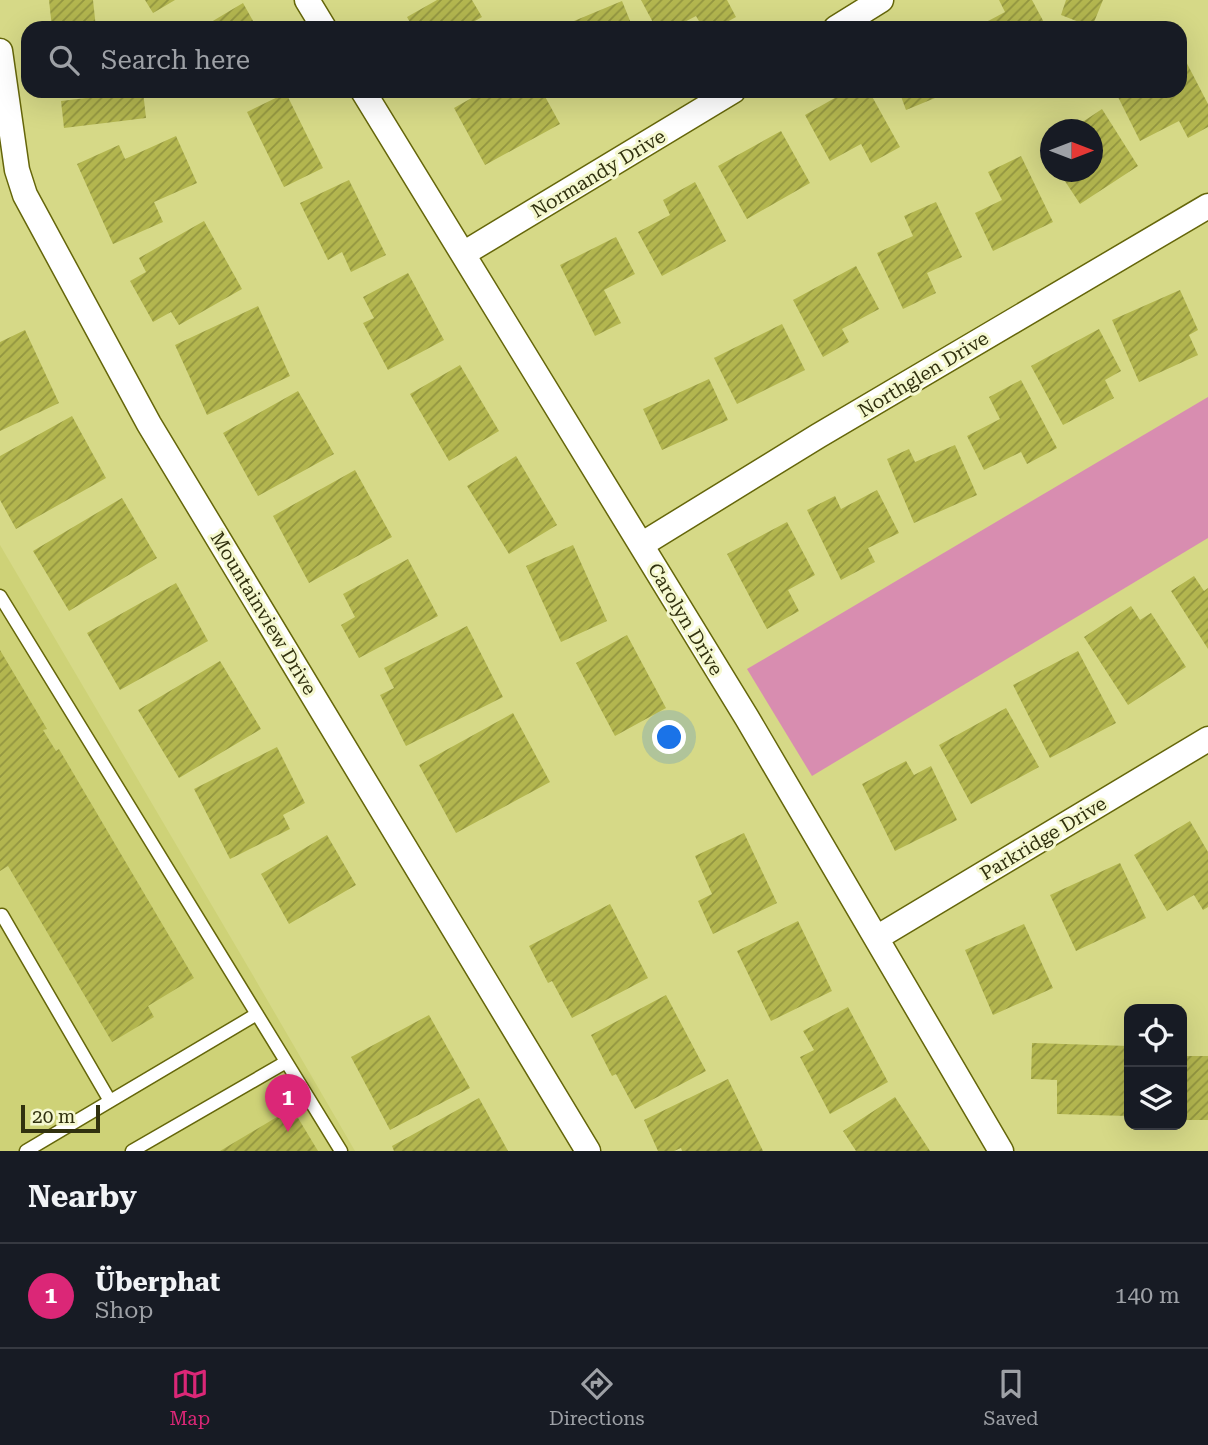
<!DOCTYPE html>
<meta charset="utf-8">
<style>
body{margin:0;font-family:"Roboto Serif",serif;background:#242831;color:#f1f3f6}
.controls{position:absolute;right:21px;bottom:21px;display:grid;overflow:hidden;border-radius:14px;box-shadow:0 7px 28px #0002}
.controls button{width:63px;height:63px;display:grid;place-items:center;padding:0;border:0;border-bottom:2px solid #363941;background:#171b24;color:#f1f3f6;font:35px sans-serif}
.compass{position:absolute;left:1040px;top:119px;width:63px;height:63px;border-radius:50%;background:#171b24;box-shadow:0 7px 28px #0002;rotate:90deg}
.scale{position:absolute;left:21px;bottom:18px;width:79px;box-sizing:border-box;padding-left:7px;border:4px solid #31310f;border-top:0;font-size:19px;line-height:24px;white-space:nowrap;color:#31310f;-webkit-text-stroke:5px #f5f8cf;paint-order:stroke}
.you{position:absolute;left:670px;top:738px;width:24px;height:24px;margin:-18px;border:5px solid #fff;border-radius:50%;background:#1a73e8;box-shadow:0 0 0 10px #1a73e833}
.badge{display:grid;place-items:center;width:46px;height:46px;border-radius:50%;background:#db2777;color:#fff;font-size:23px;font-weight:700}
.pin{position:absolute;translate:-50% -58px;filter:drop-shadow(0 2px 4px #0008)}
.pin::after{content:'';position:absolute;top:37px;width:24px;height:21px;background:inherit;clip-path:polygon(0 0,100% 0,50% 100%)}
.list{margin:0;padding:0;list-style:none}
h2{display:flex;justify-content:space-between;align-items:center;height:91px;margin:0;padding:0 28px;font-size:30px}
h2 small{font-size:23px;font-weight:400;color:#9ea1a6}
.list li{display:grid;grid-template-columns:46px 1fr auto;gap:21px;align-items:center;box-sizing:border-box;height:105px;padding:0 28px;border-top:2px solid #363941}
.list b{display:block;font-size:26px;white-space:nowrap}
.list p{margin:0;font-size:23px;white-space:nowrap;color:#9ea1a6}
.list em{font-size:23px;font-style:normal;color:#9ea1a6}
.icon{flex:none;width:38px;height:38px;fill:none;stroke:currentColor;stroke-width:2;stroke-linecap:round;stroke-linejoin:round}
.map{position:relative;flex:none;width:1208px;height:1151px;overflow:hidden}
.search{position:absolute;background:#171b24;box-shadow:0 7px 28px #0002;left:21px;right:21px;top:21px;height:77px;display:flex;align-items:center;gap:18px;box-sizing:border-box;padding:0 24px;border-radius:21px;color:#9ea1a6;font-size:26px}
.sheet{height:196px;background:#171b24}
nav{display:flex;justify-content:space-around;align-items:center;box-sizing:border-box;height:98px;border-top:2px solid #363941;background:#171b24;font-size:19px;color:#9ea1a6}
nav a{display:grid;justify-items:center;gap:4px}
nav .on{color:#db2777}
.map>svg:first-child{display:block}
.built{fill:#ced277}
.green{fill:#d88db0}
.building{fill:url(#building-hatch)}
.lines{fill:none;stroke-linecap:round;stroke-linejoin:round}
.service-casing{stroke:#65660a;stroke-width:15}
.minor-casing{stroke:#65660a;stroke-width:27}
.service{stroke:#fff;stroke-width:12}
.minor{stroke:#fff;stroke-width:24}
.labels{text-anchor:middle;stroke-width:6;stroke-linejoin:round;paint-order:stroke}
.street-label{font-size:19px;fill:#31310f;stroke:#f5f8cf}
</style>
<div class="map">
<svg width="1208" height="1151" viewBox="0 0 1208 1151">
<defs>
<pattern id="building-hatch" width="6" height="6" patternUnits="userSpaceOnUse" patternTransform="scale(1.75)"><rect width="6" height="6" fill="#b3b64f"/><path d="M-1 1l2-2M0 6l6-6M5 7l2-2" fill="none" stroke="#929540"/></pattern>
</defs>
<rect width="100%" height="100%" fill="#d6d987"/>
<path class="built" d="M0 545 251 972 355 1151H0Z"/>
<path class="green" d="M1208 397V538L812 776 747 669Z"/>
<path class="building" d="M49 0H93L96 28H52Z
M145 0H175L153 13Z
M437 0H472L482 17 468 25 470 28H413L407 17Z
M641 0H727L736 17 716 28H703L696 16 673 28H656Z
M999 0H1032L1047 28H975L1005 12Z
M1066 0H1103L1092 27 1061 15Z
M622 1 633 28H577L574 21Z
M243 3 257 28H201Z
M1180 50 1208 104V127L1188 138 1179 121 1140 141 1115 91H1180Z
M85 91H143L146 118 64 128 61 101 86 98Z
M484 91H542L560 124 485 165 454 108Z
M847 91H869L900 147 871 163 861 144 830 161 805 115Z
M899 91H952L906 110Z
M286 93 323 168 284 187 247 112Z
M1102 109 1138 166 1080 204 1059 172H1092V130H1085L1081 123Z
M781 131 810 183 747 219 718 166Z
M176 136 197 183 154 202 163 222 113 244 77 164 119 145 125 159Z
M1021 156 1053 222 993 251 975 213 1002 200 988 172Z
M349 180 386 255 351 272 342 252 328 260 300 203Z
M695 182 726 241 662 276 638 232 670 215 663 200Z
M936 202 962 257 927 273 936 293 903 309 877 253 913 236 904 216Z
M204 221 242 289 179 325 171 312 153 322 130 281 146 272 139 258Z
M616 237 635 274 604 290 621 323 595 336 560 265Z
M856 266 879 309 842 329 849 342 823 357 793 300Z
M408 273 444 340 388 370 363 323 374 318 363 297Z
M1180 290 1198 330 1189 335 1198 355 1139 382 1112 320Z
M258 306 290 376 207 415 175 345Z
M782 324 805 370 737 404 714 358Z
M1099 329 1121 371 1105 380 1114 398 1063 425 1031 366Z
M25 330 59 403 0 431V342Z
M460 365 499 431 449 461 410 394Z
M709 379 728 420 662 450 643 409Z
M1021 380 1057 448 1027 464 1021 452 984 470 967 436 1000 419 989 397Z
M298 391 334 454 258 496 223 433Z
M72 416 106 478 16 529 0 500V456Z
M955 445 977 495 914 523 887 459 909 449 915 462Z
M516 456 557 525 509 554 467 486Z
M355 470 392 537 309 583 273 516Z
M877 490 899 533 868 548 875 562 841 580 807 510 835 496 841 509Z
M122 498 157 558 69 611 33 551Z
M787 522 815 575 788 590 799 611 767 629 727 554Z
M573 545 607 621 561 642 526 566Z
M408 559 438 616 359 658 341 625 355 617 343 594Z
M1194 576 1204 591 1208 588V649L1171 591Z
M176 583 208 641 120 690 87 633Z
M1131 606 1140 620 1151 613 1186 667 1128 705 1084 637Z
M467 626 503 697 406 746 380 695 394 688 384 668Z
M627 635 666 708 615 736 576 663Z
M0 650 47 729 43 730 56 751 59 749 194 978 148 1006 154 1017 112 1042 8 866 0 871Z
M1078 651 1116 723 1050 758 1013 685Z
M220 661 261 729 179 778 138 710Z
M1006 708 1039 767 971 804 939 745Z
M513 713 550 782 456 833 419 765Z
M277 747 305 803 283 815 290 829 230 859 194 789Z
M906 761 914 775 931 766 957 820 895 851 862 784Z
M1190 821 1208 852V907L1203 910 1194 895 1167 911 1134 855Z
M744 833 777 903 713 934 698 901 712 894 695 856Z
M327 835 356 885 289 924 261 874Z
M1120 863 1146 918 1076 951 1050 895Z
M610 904 648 978 572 1018 552 981 548 983 529 946Z
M798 921 832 991 771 1021 737 951Z
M1024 924 1053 988 993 1015 965 950Z
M666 995 706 1071 635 1109 616 1074 612 1076 591 1035Z
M848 1007 888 1082 830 1114 800 1057 814 1050 803 1031Z
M429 1015 470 1088 390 1130 351 1057Z
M1032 1043 1129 1046V1116L1057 1114V1080L1031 1079Z
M1182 1056H1208V1120H1182Z
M728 1079 763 1151H682L681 1148 674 1151H658L644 1120Z
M895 1097 930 1151H856L843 1131Z
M479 1098 508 1151H394L392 1146Z
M292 1108 318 1151H220Z"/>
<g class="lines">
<defs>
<path id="service" d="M0 596 341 1151
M0 916 2 915 110 1101
M26 1151 257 1014
M132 1151 286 1062"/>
<path id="minor" d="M307 0 324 28
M836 28 881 0
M0 51 17 170 25 195 149 424 588 1151
M363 91 747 718 1001 1151
M463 254 733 91
M641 545 818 436 1208 206
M878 937 1208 739"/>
</defs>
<use href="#service" class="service-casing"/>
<use href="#minor" class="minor-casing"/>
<use href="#service" class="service"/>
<use href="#minor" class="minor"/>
</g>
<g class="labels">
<g class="street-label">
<text transform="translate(598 173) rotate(-31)" y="7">Normandy Drive</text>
<text transform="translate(923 374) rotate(-31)" y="7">Northglen Drive</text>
<text transform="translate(264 613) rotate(59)" y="7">Mountainview Drive</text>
<text transform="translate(686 619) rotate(59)" y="7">Carolyn Drive</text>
<text transform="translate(1043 838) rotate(-31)" y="7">Parkridge Drive</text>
</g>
</g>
</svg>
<div class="controls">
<button><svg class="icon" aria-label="locate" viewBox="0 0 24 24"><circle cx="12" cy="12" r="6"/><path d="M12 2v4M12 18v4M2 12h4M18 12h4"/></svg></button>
<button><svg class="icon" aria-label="layers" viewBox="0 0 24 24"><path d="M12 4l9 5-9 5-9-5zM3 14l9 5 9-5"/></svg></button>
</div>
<svg class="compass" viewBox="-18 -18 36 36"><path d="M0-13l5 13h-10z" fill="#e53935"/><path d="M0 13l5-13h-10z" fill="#9ea1a6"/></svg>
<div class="scale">20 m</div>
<div class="you"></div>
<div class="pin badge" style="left:288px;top:1132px">1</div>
<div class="search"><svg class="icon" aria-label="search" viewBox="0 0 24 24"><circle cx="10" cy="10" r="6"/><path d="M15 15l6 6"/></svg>Search here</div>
</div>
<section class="sheet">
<h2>Nearby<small></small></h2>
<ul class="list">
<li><span class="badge">1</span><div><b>Überphat</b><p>Shop</p></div><em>140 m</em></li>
</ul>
</section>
<nav>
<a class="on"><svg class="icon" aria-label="map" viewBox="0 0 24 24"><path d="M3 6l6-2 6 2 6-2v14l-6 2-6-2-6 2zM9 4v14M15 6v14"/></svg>Map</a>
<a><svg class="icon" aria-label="directions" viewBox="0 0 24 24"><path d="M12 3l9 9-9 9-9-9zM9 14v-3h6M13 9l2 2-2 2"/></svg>Directions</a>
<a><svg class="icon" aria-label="saved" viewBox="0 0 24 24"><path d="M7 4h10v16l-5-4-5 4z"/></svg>Saved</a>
</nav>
